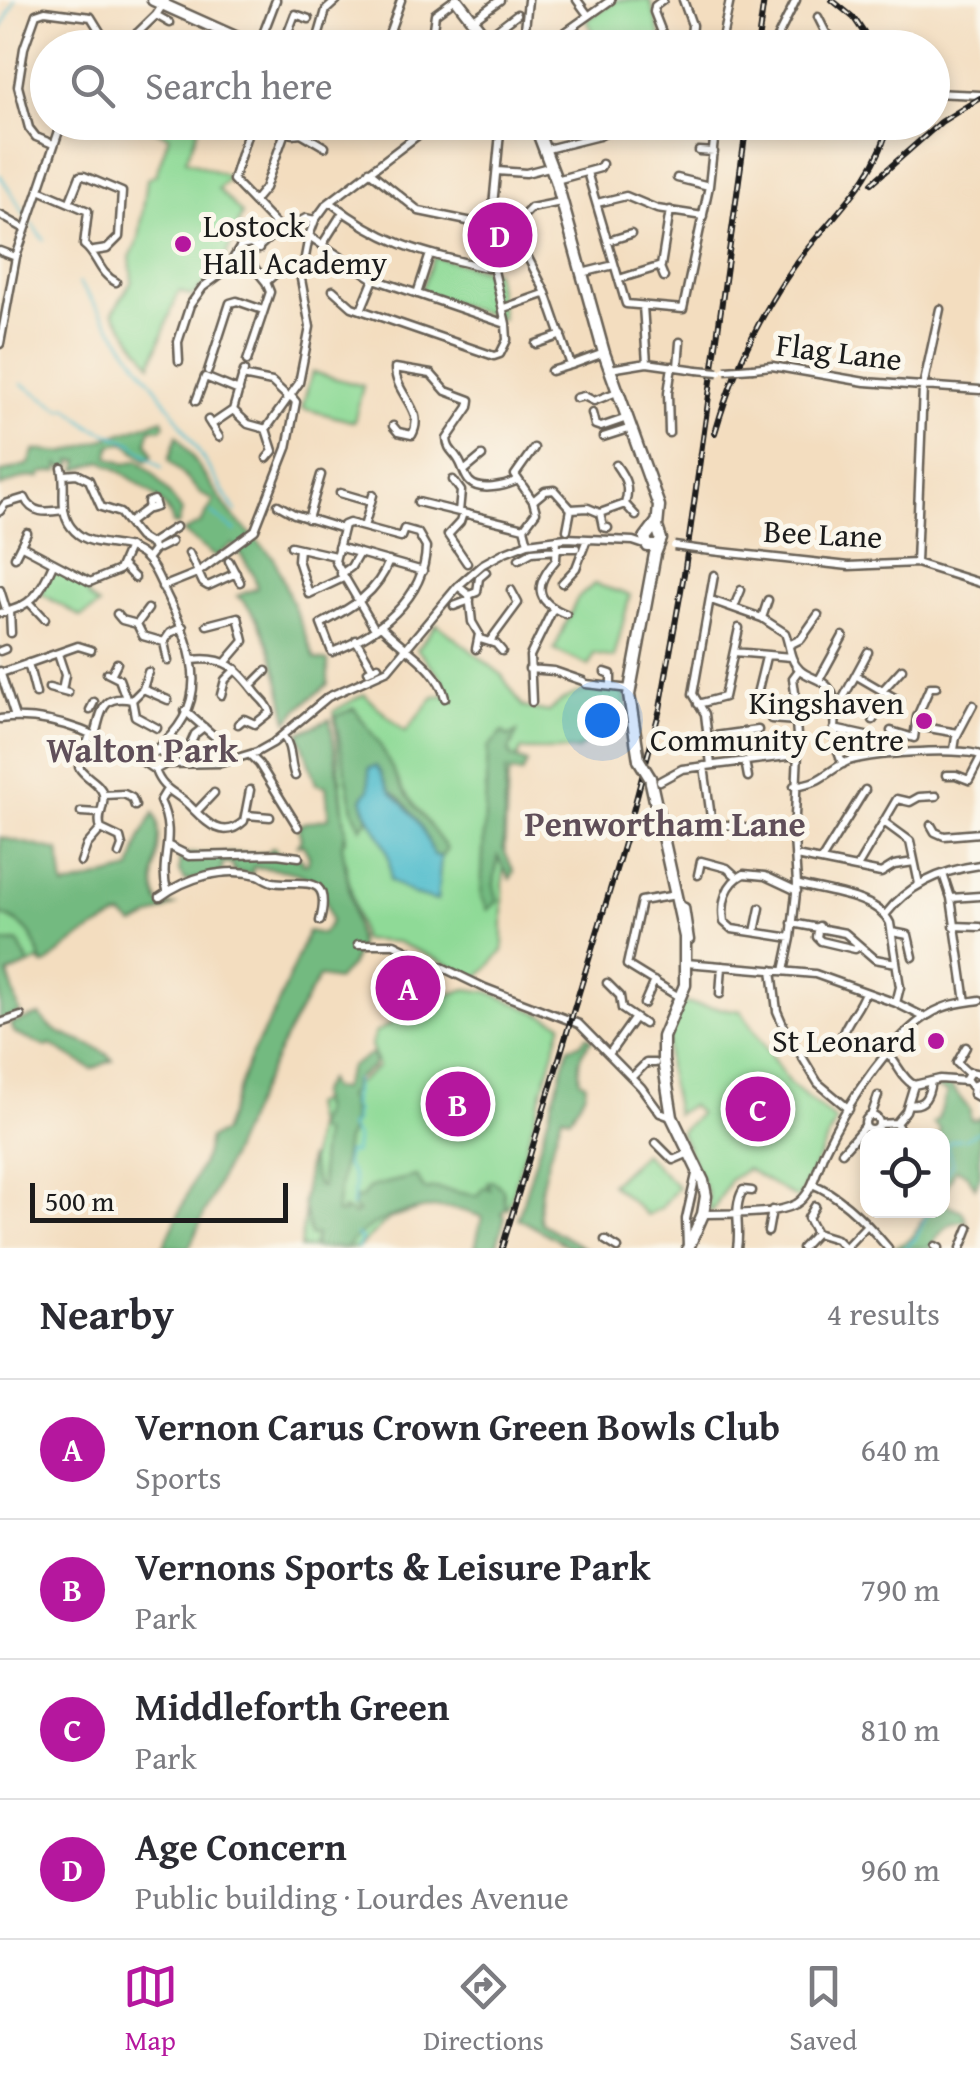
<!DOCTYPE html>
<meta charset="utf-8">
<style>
body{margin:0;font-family:"Gentium Book Plus",serif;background:#f2f2f3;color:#2b2b33}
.controls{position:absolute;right:30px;bottom:30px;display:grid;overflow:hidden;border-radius:20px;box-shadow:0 5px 15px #0003}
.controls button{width:90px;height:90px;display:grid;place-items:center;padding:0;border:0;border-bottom:2px solid #e1e1e2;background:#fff;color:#2b2b33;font:50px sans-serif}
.scale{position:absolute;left:30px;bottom:25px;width:258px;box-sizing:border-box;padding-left:10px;border:5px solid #1c1c1c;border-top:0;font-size:28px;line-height:35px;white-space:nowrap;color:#1c1c1c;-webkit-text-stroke:8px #fbf7ec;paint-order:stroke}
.you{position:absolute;left:602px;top:720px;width:35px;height:35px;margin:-25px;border:8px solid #fff;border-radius:50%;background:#1a73e8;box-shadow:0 0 0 15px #1a73e833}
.badge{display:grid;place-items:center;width:65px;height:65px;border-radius:50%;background:#b5179e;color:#fff;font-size:32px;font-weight:700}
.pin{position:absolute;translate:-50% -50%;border:5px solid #fff;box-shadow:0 2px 10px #0006}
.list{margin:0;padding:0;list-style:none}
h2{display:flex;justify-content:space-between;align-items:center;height:130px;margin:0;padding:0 40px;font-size:42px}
h2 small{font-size:32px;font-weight:400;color:#7c7c81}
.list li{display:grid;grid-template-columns:65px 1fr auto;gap:30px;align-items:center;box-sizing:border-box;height:140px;padding:0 40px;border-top:2px solid #e1e1e2}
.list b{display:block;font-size:38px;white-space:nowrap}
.list p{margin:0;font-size:32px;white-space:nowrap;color:#7c7c81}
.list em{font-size:32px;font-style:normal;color:#7c7c81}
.icon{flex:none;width:55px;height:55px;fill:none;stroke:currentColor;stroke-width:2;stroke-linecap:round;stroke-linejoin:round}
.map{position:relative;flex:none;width:980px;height:1248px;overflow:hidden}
.search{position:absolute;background:#fff;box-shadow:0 5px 15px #0003;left:30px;right:30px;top:30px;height:110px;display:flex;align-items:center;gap:25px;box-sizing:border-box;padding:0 35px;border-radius:55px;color:#7c7c81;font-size:38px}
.sheet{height:690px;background:#fff}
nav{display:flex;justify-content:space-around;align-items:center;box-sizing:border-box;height:140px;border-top:2px solid #e1e1e2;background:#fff;font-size:28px;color:#7c7c81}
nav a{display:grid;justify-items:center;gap:5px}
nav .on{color:#b5179e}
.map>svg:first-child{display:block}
.green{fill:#8fda97;stroke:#567b5a;stroke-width:2.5}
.forest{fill:#73ba80;stroke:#486b4e;stroke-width:2.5}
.water{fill:#52becd;stroke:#376d74;stroke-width:2.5}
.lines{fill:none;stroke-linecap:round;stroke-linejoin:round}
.stream{stroke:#52becd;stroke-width:2.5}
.minor-casing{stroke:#676055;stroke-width:11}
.major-casing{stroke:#676055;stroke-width:15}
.minor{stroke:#fff;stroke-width:6}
.major{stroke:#fff;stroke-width:10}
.rail-casing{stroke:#1c1c1c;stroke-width:6}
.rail{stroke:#fbf7ec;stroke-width:2.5;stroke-dasharray:8;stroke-linecap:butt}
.minor-bridge-casing{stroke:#676055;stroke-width:11;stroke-linecap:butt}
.major-bridge-casing{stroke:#676055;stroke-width:15;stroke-linecap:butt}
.minor-bridge{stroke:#fff;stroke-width:6}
.major-bridge{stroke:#fff;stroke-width:10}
.poi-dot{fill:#b5179e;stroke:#fbf7ec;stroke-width:4}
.labels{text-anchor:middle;stroke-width:10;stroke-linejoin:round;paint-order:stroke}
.poi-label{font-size:32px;fill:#1c1c1c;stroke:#fbf7ec;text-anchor:end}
.street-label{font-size:32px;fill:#1c1c1c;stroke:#fbf7ec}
.neighbourhood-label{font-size:35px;font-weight:bold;fill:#604f59;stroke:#fbf7ec}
</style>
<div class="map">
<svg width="980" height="1248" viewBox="0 0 980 1248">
<rect width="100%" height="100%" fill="#fbf7ec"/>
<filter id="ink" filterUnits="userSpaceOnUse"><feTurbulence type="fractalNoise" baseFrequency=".01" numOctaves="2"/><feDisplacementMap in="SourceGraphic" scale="20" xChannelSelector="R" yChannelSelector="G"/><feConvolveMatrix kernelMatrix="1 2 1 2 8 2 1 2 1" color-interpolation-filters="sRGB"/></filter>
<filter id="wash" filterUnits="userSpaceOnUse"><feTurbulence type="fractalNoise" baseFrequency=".0048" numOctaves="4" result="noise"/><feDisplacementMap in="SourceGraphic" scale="40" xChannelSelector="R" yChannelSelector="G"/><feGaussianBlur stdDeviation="2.25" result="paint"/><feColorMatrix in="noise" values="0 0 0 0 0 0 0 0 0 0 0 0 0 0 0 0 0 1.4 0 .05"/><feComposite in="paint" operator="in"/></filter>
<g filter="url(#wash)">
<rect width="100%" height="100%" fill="#f3ddbf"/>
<path class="green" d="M617 0H650L664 47 569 48 592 31 587 20Z
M139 123H218L216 129 200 124 186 160 230 177 218 189 242 214 221 270 192 296 179 291 151 364 113 312 132 281 130 257 139 239 147 179 156 174 169 136Z
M434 257 495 272 502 319 420 292Z
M312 372 363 386 354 422 302 408Z
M53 568 84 583 89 597 99 606 81 617 40 593Z
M594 584 630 595 614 658 594 654 589 666 554 650 577 599Z
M437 624 501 674 523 707 549 712C571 688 594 688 625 691L627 719 614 720 615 727 593 736 578 750H521L508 779 503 877V951L478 978 397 942 362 940 340 841 346 840 334 711 364 694 405 732 434 697 448 694 441 678 417 649Z
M0 914C28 924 35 936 42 964L38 961 30 965 17 942 0 943Z
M466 989 489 992 562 1023 508 1209 469 1194 389 1219 358 1248H300L315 1126 311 1105 359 1082 378 1067 371 1045 375 1033 425 1003Z
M682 1003 741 1011 789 1083 836 1121 800 1196 796 1198 747 1169 730 1180 713 1211H709L708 1194 680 1132 699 1114 691 1105 676 1114C667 1064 659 1052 682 1003Z
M643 1153 678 1187 661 1208 647 1215 611 1184Z"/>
<path class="forest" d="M163 419 165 425 161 429 151 428 147 442 153 454 147 461 125 443 111 445 109 457 125 464 138 460 153 473 182 511 178 525 173 524C171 501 122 472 102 461L77 470 80 461H71L72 465 65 469 59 464V471L41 473V477L23 478 0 487V473L29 464 34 451C42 448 54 454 67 452Z
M177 435 231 514 274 558 315 659 328 661V684L299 708 288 722C281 684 268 619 237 596L257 588 253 573 233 544 215 557 183 532 201 523 214 501 201 494 169 460Z
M354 708 379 743 403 790 447 849 441 857 433 855C428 839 408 800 393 793 386 790 377 790 369 789L362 799 368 819 361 828 353 810 335 717Z
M330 719 346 831 342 845 359 947 350 966 337 980 319 977C267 1063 231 1157 189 1248H163L205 1156 209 1138 222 1133 250 1057 276 1009 308 931 322 934 331 922C322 870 298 872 253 867L252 874 234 872 232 864H222V874L186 881 179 871 180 854 271 853 270 849 274 847 278 853 302 858 303 863H308L309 856 303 844 297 845 301 839 298 827 303 823 329 818 326 786 316 784 299 733Z
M503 732 508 737 517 732 509 751 511 757 527 763 522 774 506 771 503 848 514 872 510 879 498 857 494 885 498 901 488 910 481 896 488 747Z
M154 813C169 842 144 875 160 905L174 906 134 925 122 916 116 918 79 938 45 965 42 964C35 936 28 924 0 914V837L59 851 64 887 131 870 141 836Z
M18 942 29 965 8 974 20 1013 0 1021V943Z
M40 1015C56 1041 92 1038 113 1060L92 1069 51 1045 46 1047 15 1033 10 1024Z
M587 1036 592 1040C579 1053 577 1063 580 1080L586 1084 585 1092 570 1118 562 1115C553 1146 534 1193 541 1223L584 1248H572L518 1218 569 1047 580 1044Z
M371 1054 375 1061 373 1067 353 1081 352 1091 347 1096C353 1106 354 1131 346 1140L336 1213H343V1209L354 1215 358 1212 352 1207 356 1198H361L370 1187 416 1176 425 1190 435 1188 478 1196 484 1187 490 1189 487 1182 493 1181 503 1189 506 1208 502 1213 505 1217 496 1248H475L482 1217C438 1198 378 1210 346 1248H313L316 1235 310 1236 303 1203 309 1157 317 1185 322 1187 320 1161 323 1134 315 1129 322 1113 318 1094 327 1080 331 1089H341L350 1067Z
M939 1083 949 1084 970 1110V1119L975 1120 980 1117V1176L975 1187 967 1174 956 1169 943 1194 942 1136 939 1135 940 1129 933 1123 938 1119 947 1092 936 1088Z
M943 1203 962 1211 967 1222C949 1218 938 1234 931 1248H893L911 1239 928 1211 942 1210Z"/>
<path class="water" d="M376 766C383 774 386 788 393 794 411 810 426 831 433 855L441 857 437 901 415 895 390 880C392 838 373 836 362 799L369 789V768Z"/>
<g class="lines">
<path class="stream" d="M0 32 15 0
M0 175 26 216
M32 224 44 240
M79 283 173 411 236 512
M22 384 62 409 68 408 90 426 133 444 162 468
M212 513 235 531
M964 1139 980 1131
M942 1182 952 1163 947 1146 949 1142 960 1139
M352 1207C353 1199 355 1190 354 1182 353 1167 342 1172 347 1152L354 1153 356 1138 349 1126 355 1122 353 1115 356 1111 352 1106 355 1080
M356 1235 362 1240 357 1248
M905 1248 916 1238 929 1210"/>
</g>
</g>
<g filter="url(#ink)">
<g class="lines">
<defs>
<path id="minor" d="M577 0 588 15
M663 0 655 6 654 12 668 48
M683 0 692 25 690 48
M156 15 170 23
M474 19 500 0
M137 33 145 41 163 48
M826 33 842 44
M432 36 455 48
M487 37 517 14
M258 47 276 0
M122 48 156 15 166 0
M282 48 295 14 309 19
M315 48 326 10 337 0
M384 48 401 0
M427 48 432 36 435 14 454 0
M509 48 522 37
M523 48 528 0
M543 48 611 0
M671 48 690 44
M720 48 730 0
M772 48 796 0
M810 48 826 33 818 17
M932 93 980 95
M251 122 233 180 281 230
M262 122 292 134 301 133 307 122
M573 122 599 136
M301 133 325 147
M53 144 36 137 29 128 18 86 24 48 36 14 45 11 91 17 110 48
M543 150 599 136 626 122
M699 151 714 152
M369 171 419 211 492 226
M497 171 526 173 549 167
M587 172 626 304 683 309 709 186 716 122
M677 178 709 186
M556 180 600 168 602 164
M39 190 88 211 84 245C98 255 98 273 116 282
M70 201 80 176H84L122 192 119 237 107 249 94 251
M254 201 265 188 285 132
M330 202C385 245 421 252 487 268L494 267
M561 202 531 208 522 217 520 230 522 246 546 293 571 365 604 353
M597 203 626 196 657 209 703 216
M0 215 25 229
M309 236 374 279 506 324
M608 241 631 234
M322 245 343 212
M0 251 16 257
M660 267 664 277
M233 270 269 238 306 218 315 220
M582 273 614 265
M619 279 661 266 670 210
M266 282 284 266
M333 290 352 307 494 356 500 354 507 340 506 324 489 248 501 122
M417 294 430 254
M643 306 647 363
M504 308 544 294
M361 310 374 279
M0 344 16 257 62 122
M536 344 562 335
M179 361 178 342 190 305 203 287 226 270 241 246 250 244 259 249
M247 361 270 292 266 282 248 260
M678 367 680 342
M753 368 772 366 865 382 980 390
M610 369 647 363 697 370
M208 371 230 303 237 301 263 310
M551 371 571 365
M242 376 272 382 289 398
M576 398 584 396 594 401 617 392
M196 401 205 377 239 391
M233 410 248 424 266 429 299 383 310 327 301 279 309 236 315 220 326 205 435 122
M233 410 244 371
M592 413 595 425 601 427 627 418
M208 420 219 437
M211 425 233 410
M393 426 398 432 412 435C426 410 395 395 395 368L431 374 446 391 470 400 469 407 447 439C448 450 453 451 458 459 463 466 464 476 470 482 480 492 505 486 516 481
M266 429 273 451 267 458
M669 433 668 393 672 366
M603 437 631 428
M62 468C67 488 58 510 71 527 89 551 119 538 141 554 155 564 161 585 169 600 196 655 212 706 154 751
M464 471 482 456
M64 475 77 474 89 480 101 507 120 513 139 537 152 545 154 550 147 559
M453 480 461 491 459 512
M340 493 371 502
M25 498C32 515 48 512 64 510
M154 500 156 507 149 509 148 502Z
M533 501 545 491 554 490 571 509 588 508 600 513 625 504C630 487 626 479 616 465
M418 502 524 528 528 543
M625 504 636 516
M278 505 294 514 343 529
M0 511 5 504 25 498
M463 513 460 522 448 535 467 563
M600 513 603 527 608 528
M308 519 321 475
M128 523 148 508
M364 527 373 495
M524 528 536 512 533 501 515 475 534 448
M567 530 571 509
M557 539 556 560C535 584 533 601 566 614
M151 543 176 527
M22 546 90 582 119 570 129 547
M291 546 335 556
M338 547 423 571
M159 548 171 542
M299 548 298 560 309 594 343 578
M557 548H576
M703 550 849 566 916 563 980 583
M189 553 203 583 208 586 236 573
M15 557 27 533
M519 559 532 552 557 550
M229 561 240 582
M389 561C377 594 350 608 321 624L332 652C377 635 425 599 426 547L418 533 404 529
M916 563 923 387 940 309
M123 566 135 578
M341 574 351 567 359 553
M562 583 576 568 587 539
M458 586 469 595 472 622 479 634 476 649
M162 587 197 573 255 530 287 448 296 402 291 396
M0 590 7 612
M469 595 477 592 479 578 486 572
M711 600 762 618 785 633C790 645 789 660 800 670 810 679 826 679 832 693 842 715 827 733 843 764
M31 604 45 619
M454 606 470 600
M734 607 741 590
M10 611 11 633
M0 613C31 608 41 592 53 564
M117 614 122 620 137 624 143 636 164 642 170 633 183 627
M762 618 768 600
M137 624 148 609
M207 625 238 617 244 641 226 662
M381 626C402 649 438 666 445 698
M375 629 335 561 344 525 349 523 401 537 404 529
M480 639 496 644 502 651
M356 640 373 669
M490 641 518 603 511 590
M164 642 168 661
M789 645 801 639 818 615
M0 651 5 649
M734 652 791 657
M58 654 65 675 62 691
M193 660C226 656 238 669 256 693 262 701 267 702 270 712L255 724 244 719 238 724
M28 663 36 694
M529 669 554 671 583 681
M0 671 15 717
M368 671 378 666
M605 672 611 674V686
M1 673 78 646 91 650
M107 673 119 679 126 698
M111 675 117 663
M857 676 900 701
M819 680 843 636
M253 684 266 671
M586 684 630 689
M49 688 68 693
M143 689 148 672
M882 691 902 669
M221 695 225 680 236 669
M756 698 766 657
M132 700 135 716 157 728
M796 700 793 678 799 670
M532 702 530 656 553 609
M698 704 724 697 739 628
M835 704 841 702 868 652
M90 710 94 702
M185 711 214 736 224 735
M0 719C54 711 112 740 155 770L166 764 221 763 257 752 273 743 328 697 388 670 458 586 483 564 505 552 528 543 566 538 633 541 648 546
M771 719 796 721
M873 720 888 695
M917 726 958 733
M834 729 866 736
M891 731 914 738 917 717 930 687H936
M90 735 79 767C85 778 100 782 103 794 106 807 96 815 101 829L120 838 122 846 119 854
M283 736C293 748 289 762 295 776
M94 737C102 717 98 693 132 700L143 689 168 700
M708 737 758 730
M954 750 956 737 973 705
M187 752 195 734 204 727
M250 755 259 764 298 827
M137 757 158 751 174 762
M745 761 748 777
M711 765 705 714 693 694 714 575
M704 766 712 825
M155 770C162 790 174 791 189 805 204 820 222 842 244 821L250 790
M946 775H956L969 780 980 759
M660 781 682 769 796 755
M794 786C823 782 822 775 844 763 863 753 960 747 980 755
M166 791 160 801C178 838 158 858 167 890
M104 795 124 794 132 798 135 806
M81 812 98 813
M196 812 214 793
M247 815 270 817
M884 822 910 841 919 884
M931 825 935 832 944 836 980 833
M662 833 728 825 794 837
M169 846 189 856 277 854 299 857
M796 856 881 873 894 865 914 862
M822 859 865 790
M81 862 87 845 101 829
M857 867 897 799 910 802 919 797 936 796
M943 874 951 898 966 1002
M698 875 701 861 727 868 737 877
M797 884C825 893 876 895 890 923L900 987 896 1003
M676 895 641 901 627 965 679 997
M160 897C186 878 224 866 258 875 263 877 268 881 273 882 300 887 333 870 320 921
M951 898 980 896
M679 905 685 907 690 940
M886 914C909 884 943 870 980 865
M792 923 845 933 875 959 896 963
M819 926 817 937 821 941 855 949 859 946
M954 926 980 927
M755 932 760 908
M892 932 908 935 913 957
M791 938 732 929 724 922C721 902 726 883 744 874L765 876 797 891
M358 944H394L485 988 579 1024 641 1087 660 1113 671 1117
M686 963 815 974 896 1003 924 1017
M772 970 777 1011 784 1027 818 1083 849 1109
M784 971 791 938 797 884 794 837 798 752 795 706
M607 983 620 996 622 1009 644 1024
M720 994 722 966
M644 1004 654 981
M0 1023 21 1016
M841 1038C847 1019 859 1010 865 992
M966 1047 957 1063 968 1073
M609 1054 634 1019
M888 1054C898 1064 902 1079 914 1085L940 1079 966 1081
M980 1074 970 1072 966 1079 971 1086 980 1083
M632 1077 646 1063H655
M974 1086 973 1094 980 1098
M909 1104C925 1107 929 1095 931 1081
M865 1123a7 7 0 1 1 14 0a7 7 0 1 1-14 0Z
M871 1116 878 1096
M896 1123 904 1136
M879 1124 896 1123 906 1111 914 1085
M656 1143 673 1160 687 1154
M842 1152 865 1126
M812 1184C841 1195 868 1224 888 1248
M703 1214C728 1213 774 1216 796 1204 813 1194 817 1168 825 1150 845 1107 896 1026 942 1008 954 1003 967 1002 980 1000
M808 1218 816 1233
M808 1218 815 1206
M768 1232 772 1210
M816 1233 836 1239 845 1248
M605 1240 618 1248
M935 1246 939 1248
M687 1247 686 1219 697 1170
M737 1248C741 1227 732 1209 743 1190L752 1191
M802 1248 816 1233
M845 1248 867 1225
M961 1248 969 1228"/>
<path id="major" d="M153 0 260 48
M457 0 494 48
M534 122 556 180 604 353 659 506 657 527 661 539 655 554 629 695 639 760
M657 522 645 538 648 546H657
M650 778 685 937V985L663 1037V1060L672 1117 703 1181 706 1196 703 1214 688 1248"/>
</defs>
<use href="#minor" class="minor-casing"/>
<use href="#major" class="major-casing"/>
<use href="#minor" class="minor"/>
<use href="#major" class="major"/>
<defs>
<path id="rail" d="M832 0 854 18 874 48
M757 48 764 0
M872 183 941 122 980 98
M715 433C732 374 758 318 793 268 825 221 878 181 889 122
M502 1248 628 830 660 709 685 568 747 122"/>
</defs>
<use href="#rail" class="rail-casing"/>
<use href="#rail" class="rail"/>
<defs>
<path id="minor-bridge" d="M697 370 719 372
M725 370 753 368
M674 546 703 550"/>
<path id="major-bridge" d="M639 760 650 778"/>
</defs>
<use href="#minor-bridge" class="minor-bridge-casing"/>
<use href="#major-bridge" class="major-bridge-casing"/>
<use href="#minor-bridge" class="minor-bridge"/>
<use href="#major-bridge" class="major-bridge"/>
</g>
</g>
<g class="poi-dot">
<circle cx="183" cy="244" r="10"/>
<circle cx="924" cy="721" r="10"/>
<circle cx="936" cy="1041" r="10"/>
</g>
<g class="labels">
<g class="poi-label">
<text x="203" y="237" text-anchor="start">Lostock<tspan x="203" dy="37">Hall Academy</tspan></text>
<text x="904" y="714">Kingshaven<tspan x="904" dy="37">Community Centre</tspan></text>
<text x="916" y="1052">St Leonard</text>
</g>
<g class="street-label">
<text transform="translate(839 352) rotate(7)" y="11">Flag Lane</text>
<text transform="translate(823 534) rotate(3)" y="11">Bee Lane</text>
</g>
<g class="neighbourhood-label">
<text x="142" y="762">Walton Park</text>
<text x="665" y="836">Penwortham Lane</text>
</g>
</g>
</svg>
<div class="controls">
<button><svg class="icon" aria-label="locate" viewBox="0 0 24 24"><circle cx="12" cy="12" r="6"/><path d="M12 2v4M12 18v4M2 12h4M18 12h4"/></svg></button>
</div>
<div class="scale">500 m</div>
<div class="you"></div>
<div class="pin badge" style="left:408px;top:988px">A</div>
<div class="pin badge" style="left:458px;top:1104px">B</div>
<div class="pin badge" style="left:758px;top:1109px">C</div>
<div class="pin badge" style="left:500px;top:235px">D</div>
<div class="search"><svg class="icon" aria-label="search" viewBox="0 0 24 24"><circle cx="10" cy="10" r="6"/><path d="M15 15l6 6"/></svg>Search here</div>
</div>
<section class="sheet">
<h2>Nearby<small>4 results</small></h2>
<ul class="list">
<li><span class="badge">A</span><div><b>Vernon Carus Crown Green Bowls Club</b><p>Sports</p></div><em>640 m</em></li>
<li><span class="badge">B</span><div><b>Vernons Sports &amp; Leisure Park</b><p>Park</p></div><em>790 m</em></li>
<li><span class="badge">C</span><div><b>Middleforth Green</b><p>Park</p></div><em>810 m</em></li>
<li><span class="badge">D</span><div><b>Age Concern</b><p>Public building · Lourdes Avenue</p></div><em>960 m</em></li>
</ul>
</section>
<nav>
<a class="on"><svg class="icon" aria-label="map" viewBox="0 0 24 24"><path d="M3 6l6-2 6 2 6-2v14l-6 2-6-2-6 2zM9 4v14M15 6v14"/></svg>Map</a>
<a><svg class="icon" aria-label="directions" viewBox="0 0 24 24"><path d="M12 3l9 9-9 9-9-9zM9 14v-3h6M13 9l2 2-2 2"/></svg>Directions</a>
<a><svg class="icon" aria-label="saved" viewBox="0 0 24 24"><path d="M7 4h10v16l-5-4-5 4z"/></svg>Saved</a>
</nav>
